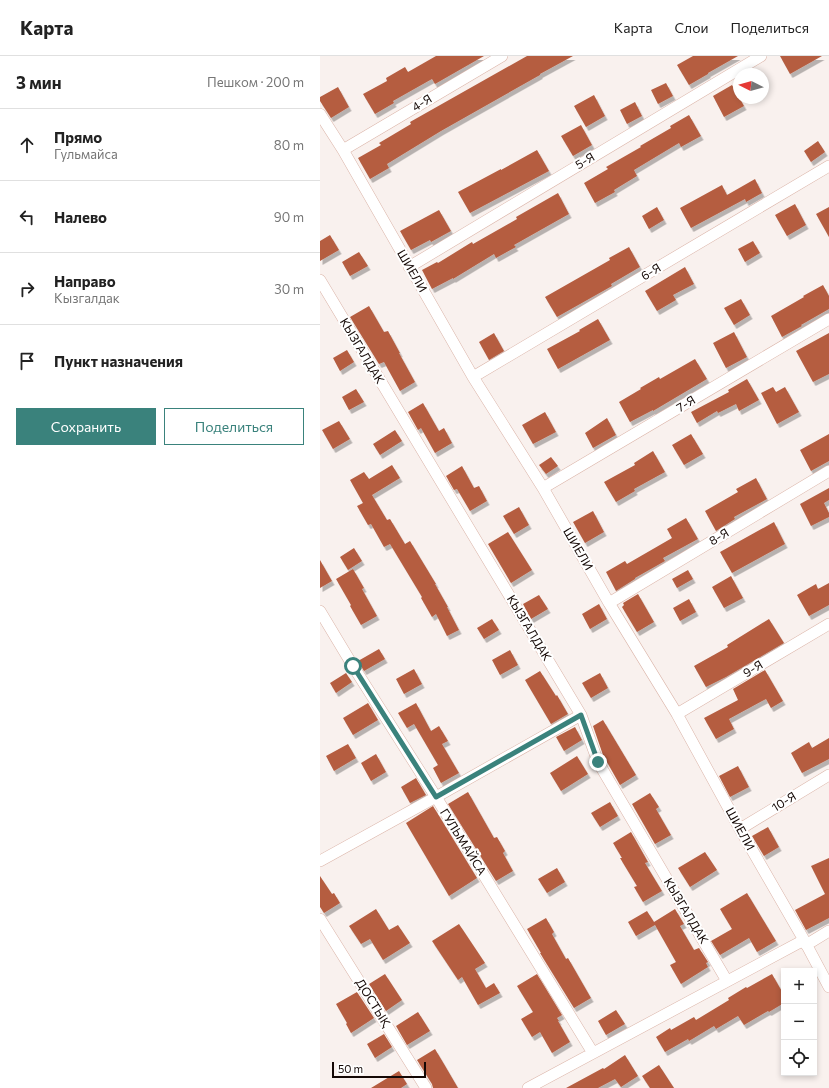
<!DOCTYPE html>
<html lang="ru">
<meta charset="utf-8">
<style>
body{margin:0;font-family:Commissioner,sans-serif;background:#f2f2f2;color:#222}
.controls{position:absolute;right:12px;bottom:12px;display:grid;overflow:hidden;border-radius:0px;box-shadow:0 2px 6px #0003}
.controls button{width:36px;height:36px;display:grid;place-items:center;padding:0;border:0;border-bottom:1px solid #e0e0e0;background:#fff;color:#222;font:20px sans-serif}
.compass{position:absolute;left:413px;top:12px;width:36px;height:36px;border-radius:50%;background:#fff;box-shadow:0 2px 6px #0003;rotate:276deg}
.scale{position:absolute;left:12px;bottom:10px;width:94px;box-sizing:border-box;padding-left:4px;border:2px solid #140805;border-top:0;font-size:11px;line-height:14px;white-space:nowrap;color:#140805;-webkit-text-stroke:3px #fff;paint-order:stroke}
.stop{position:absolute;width:12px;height:12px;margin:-9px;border:3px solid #3a827c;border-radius:50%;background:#fff}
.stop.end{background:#3a827c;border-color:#fff;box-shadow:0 1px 4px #0008}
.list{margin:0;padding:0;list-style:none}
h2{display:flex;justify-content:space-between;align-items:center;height:52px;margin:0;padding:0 16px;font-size:17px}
h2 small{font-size:13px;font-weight:400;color:#767676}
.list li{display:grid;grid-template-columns:26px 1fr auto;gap:12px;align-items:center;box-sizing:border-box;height:72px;padding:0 16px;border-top:1px solid #e0e0e0}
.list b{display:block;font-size:15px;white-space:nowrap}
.list p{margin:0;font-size:13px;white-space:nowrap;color:#767676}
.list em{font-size:13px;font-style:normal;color:#767676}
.actions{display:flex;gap:8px;padding:12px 16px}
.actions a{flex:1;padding:9px 0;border:1px solid #3a827c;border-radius:0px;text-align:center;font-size:14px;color:#3a827c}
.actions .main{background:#3a827c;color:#fff}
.icon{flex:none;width:22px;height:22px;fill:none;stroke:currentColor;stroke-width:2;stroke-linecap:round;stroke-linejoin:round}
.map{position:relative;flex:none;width:509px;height:1032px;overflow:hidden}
header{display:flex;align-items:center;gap:24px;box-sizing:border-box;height:56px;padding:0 20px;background:#fff;border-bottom:1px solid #e0e0e0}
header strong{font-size:19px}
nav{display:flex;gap:22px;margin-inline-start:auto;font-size:14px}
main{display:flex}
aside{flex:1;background:#fff}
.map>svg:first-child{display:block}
.building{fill:#b55d40;filter:url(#shadow)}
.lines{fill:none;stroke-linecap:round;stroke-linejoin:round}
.minor-casing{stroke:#dbb4a8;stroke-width:12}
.minor{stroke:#fff;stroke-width:11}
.route{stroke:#3a827c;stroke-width:5}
.labels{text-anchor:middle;stroke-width:4;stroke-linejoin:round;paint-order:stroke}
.street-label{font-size:12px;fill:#140805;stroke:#fff}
</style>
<header>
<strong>Карта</strong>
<nav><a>Карта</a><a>Слои</a><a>Поделиться</a></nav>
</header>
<main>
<aside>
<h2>3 мин<small>Пешком · 200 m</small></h2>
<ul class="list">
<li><svg class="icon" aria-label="ahead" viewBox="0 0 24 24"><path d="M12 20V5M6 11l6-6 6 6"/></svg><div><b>Прямо</b><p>Гульмайса</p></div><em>80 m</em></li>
<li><svg class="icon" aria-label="left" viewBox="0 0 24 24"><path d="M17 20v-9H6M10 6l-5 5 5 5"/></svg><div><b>Налево</b></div><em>90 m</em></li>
<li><svg class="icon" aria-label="right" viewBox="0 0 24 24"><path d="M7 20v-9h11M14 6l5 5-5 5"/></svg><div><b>Направо</b><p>Кызгалдак</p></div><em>30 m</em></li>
<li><svg class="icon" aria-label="arrive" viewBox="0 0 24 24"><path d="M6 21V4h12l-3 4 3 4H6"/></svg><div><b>Пункт назначения</b></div></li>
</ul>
<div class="actions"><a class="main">Сохранить</a><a>Поделиться</a></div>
</aside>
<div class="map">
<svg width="509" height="1032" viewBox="0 0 509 1032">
<defs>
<filter id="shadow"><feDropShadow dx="2.5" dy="4" stdDeviation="0" flood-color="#0004"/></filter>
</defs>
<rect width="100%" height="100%" fill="#f9f1ee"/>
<path class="building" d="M116 0H164L115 28 112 23 73 45 74 47 55 58 43 38 67 25 66 22 85 11 88 16Z
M207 0H253L220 18V19L121 75 67 108 69 112 50 123 38 102 61 89 59 87 91 68 90 66Z
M373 0H418L388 17V18L369 29 357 9Z
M460 0H502L470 18Z
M346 27 353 40 338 48 331 34Z
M412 29 424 50 404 61 393 40Z
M18 31 29 51 11 62 0 45V41Z
M274 39 285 60 266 71 254 50Z
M315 46 322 60 307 68 300 54Z
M369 59 381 80 361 91 359 87 314 114 317 120 294 134 295 136 275 147 264 127 288 113 286 111 321 91 320 90 351 72 350 70Z
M261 69 272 89 253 100 241 80Z
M498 85 505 96 491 106 484 95Z
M217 94 229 115 150 157 138 136 181 113V114Z
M435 123 442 137 426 146 425 143 371 172 360 152 402 129 407 139Z
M238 137 249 158 194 189 196 191 176 202 174 198 133 223V222L112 233 102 214 117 206 118 207 152 186 153 188 197 163 196 161Z
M475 148 486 169 467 180 455 159Z
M337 151 344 164 329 173 322 160Z
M509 151V181L496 158Z
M119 154 131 175 111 186 110 184 91 194 80 175Z
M10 179 19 194 0 205V185Z
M433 185 440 197 425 206 418 193Z
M309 191 320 211 291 228 292 230 237 261 225 241 290 204 289 202Z
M39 196 48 210 30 220 22 206Z
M365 211 374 228 353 239 356 244 337 255 325 235Z
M503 229 509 240V253L481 269 482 270 462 281 451 260 484 241 483 240Z
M421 243 430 259 414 269 404 252Z
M49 250 64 276 68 275 80 297H79L95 326 80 335 64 306 59 308 30 261Z
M278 263 290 284 238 313 227 293 260 275 259 274Z
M414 276 427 301 406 312 393 287Z
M174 277 184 295 169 304 159 286Z
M509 277V318L493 326 476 295Z
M27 294 34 306 20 315 13 302Z
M375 303 387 323 333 355V354L310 366 299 346 321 333 320 332 339 321 340 323Z
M427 323 439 344 419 355 416 348 398 357 397 355 377 367 371 356 409 336 408 334Z
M453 331 456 336 465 331 479 356 457 368 441 337Z
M36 333 44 346 29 354 22 341Z
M103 347 119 375 124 372 132 387 115 397 101 372 98 374 88 356Z
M225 356 236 376 213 388 202 369Z
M287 362 296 379 273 392 265 377Z
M19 365 30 383 13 393 2 374Z
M75 374 82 385 60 399 53 388Z
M371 378 383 398 364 409 352 389Z
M509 378V405L491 415 480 394Z
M333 395 345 416 314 433 315 435 296 446 284 426 315 409 314 407Z
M231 401 238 410 226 418 219 409Z
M72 409 80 422 52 439 67 464 70 463 85 488 90 485 116 528H115L128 551H127L139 574 127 580 116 558 112 561 101 542 102 541 70 488 64 491 51 468 48 469 37 450 43 447 30 424 44 416 49 423Z
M142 410 154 432 159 430 167 445 150 455 137 433 134 434 126 420Z
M436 422 447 443 414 461 415 463 396 475 385 455 418 436 416 433Z
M509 432V444L504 447 509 457V461L491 470 480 448Z
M199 451 209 469 194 478 183 460Z
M273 455 284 476 265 487 253 466Z
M366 462 378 483 343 502 345 505 315 522V523L296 535 286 516 305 505 307 508 352 482 347 473Z
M454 466 465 488 412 517 400 496Z
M188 476 212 514 191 527 168 488Z
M34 492 42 505 28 514 20 501Z
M0 504 12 525 0 532Z
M33 513 44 532 42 533 57 560 41 569 30 550 31 549 16 523Z
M368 514 373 523 357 532 352 523Z
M411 520 423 542 404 552 392 531Z
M509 527V549L489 560 477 539 496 528 498 533Z
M318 538 334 566 317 576 302 551 304 549 303 547Z
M219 539 228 553 211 563 203 548Z
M369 543 376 556 360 565 353 552Z
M279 548 287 563 270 573 262 558Z
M172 563 179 574 164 583 157 572Z
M449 563 464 587 406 621 386 631 374 610 408 591 407 589Z
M59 593 65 603 44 615 38 605Z
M190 594 198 609 180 619 172 604Z
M94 613 102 628 84 638 76 623Z
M445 614 463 645 451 652 446 643 409 663 414 673 396 683 384 662 418 644 413 633Z
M220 615 236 640 237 639 248 658 231 668 205 624Z
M26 617 32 626 16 637 10 627Z
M280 617 288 632 271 642 262 627Z
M48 647 58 664 33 679 23 662Z
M96 647 111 675 119 670 128 685 122 688 139 717 121 727 113 712 118 709 94 668 87 672 78 657Z
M283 664 316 719 300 729 283 699 273 670Z
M255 671 262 684 244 695 236 681Z
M509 682V703L482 717 471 697 489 686 492 692Z
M28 688 36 702 14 715 6 700Z
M56 698 66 716 51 725 41 707Z
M257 700 268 718 241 735 230 717Z
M418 710 429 731 410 741 399 720Z
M96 722 106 739 90 747 81 731Z
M148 736 174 782 177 781 185 795 183 797 193 815 176 825 128 748Z
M330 737 339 751 336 753 351 779 335 788 312 748Z
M290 746 298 760 280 771 271 757Z
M113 750 157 822 129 840 86 767Z
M448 771 459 791 444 800 432 780Z
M311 776 328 806 325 807 342 835 323 846 314 831 317 830 300 802H302L293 787Z
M385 796 397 814 370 831 358 812Z
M509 802V862L486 874 475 854 505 838 491 810Z
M237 812 245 826 227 837 218 823Z
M0 820 12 838 14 837 20 847 4 857 0 851Z
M427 837 456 885 437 896 429 882 400 899 391 885 412 873 400 853Z
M56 853 69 874 78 869 90 887 63 904 50 883 41 888 29 870Z
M355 853 364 868 360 870 374 894 379 892 388 906 386 907 388 911 361 928 350 909 356 906 335 869 316 880 308 866 327 855 334 866Z
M226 862 234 876 232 878 246 903 248 902 271 942 254 952 220 897H221L207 873Z
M139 868 165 907 155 913 166 932 174 927 180 937 158 949 142 921 138 924 112 885Z
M65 918 82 944 66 955 49 928Z
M217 918 242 959 237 962 239 965H238L250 986 232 997 220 976 212 981 201 963 213 956 197 930Z
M452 918 464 939V947L449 956 448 955 424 969 418 960 396 973 394 970 369 985 368 983 345 996 336 981 350 972 351 974 374 961 376 964 409 944 408 942 426 931 427 932Z
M37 936 54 962 31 977 26 968 27 967 16 948Z
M296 954 305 968 286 979 278 965Z
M98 956 110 975 87 989 76 970Z
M64 978 72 991 55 1002 47 988Z
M115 993 124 1008 138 1032H113L112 1028 97 1004Z
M305 999 318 1020 301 1031 295 1023 278 1032H246L283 1012 284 1013Z
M339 1009 354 1032H330L322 1020Z
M79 1015 87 1028 81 1032H51Z"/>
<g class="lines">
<defs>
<path id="minor" d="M0 58 23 94 153 321 223 432 289 547 357 658 420 773 484 884 509 931
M23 94 182 0
M89 211 441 0
M0 224 261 659 278 706 407 925
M153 321 509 110
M223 432 509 263
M289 547 509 415
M0 555 33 610 116 741 273 997
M357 658 509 568
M420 773 509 719
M0 805 116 741 261 659
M0 863 106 1032
M486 889 509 875
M208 1032 484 884"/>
</defs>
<use href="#minor" class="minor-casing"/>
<use href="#minor" class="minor"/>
</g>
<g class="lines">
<path class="route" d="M33 610 116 741 261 659 278 706"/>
</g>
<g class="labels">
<g class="street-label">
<text transform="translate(102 47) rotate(-31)" y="4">4-Я</text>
<text transform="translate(265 105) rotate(-31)" y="4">5-Я</text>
<text transform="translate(92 215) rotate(60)" y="4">ШИЕЛИ</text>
<text transform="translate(331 216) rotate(-31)" y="4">6-Я</text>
<text transform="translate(42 295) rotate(59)" y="4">КЫЗГАЛДАК</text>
<text transform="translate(366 348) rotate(-31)" y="4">7-Я</text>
<text transform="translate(399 481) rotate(-31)" y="4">8-Я</text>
<text transform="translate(258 493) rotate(60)" y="4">ШИЕЛИ</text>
<text transform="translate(209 572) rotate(59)" y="4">КЫЗГАЛДАК</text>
<text transform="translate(433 613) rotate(-31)" y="4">9-Я</text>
<text transform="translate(464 746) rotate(-31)" y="4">10-Я</text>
<text transform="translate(420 773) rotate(61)" y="4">ШИЕЛИ</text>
<text transform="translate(143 786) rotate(58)" y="4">ГУЛЬМАЙСА</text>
<text transform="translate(366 855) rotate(59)" y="4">КЫЗГАЛДАК</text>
<text transform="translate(53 947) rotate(58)" y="4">ДОСТЫҚ</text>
</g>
</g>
</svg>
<div class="controls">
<button>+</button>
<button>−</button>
<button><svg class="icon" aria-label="locate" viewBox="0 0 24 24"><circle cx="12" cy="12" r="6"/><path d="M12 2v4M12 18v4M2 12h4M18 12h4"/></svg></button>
</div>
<svg class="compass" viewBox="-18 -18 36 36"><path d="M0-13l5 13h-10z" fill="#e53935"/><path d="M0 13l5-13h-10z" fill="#767676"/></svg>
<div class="scale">50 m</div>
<div class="stop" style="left:33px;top:610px"></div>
<div class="stop end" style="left:278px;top:706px"></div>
</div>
</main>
